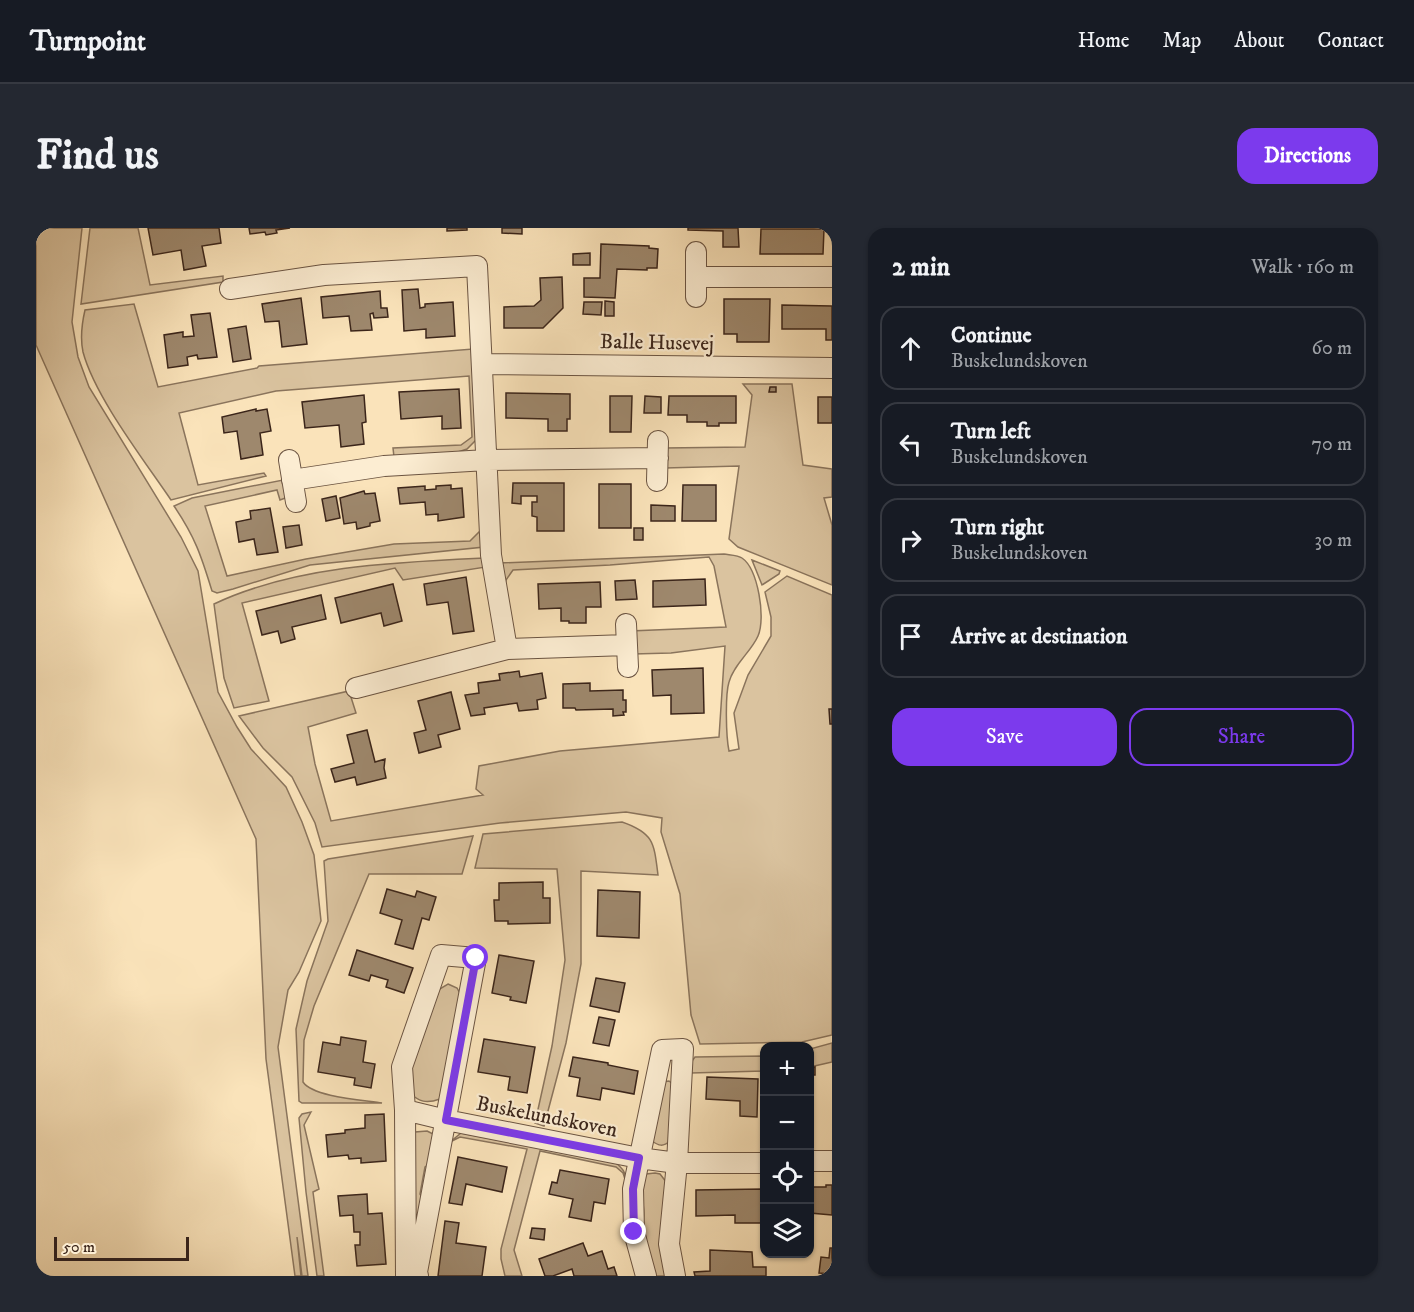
<!DOCTYPE html>
<meta charset="utf-8">
<style>
body{margin:0;font-family:"IM FELL DW Pica",serif;background:#242831;color:#f1f3f6}
.controls{position:absolute;right:18px;bottom:18px;display:grid;overflow:hidden;border-radius:12px;box-shadow:0 2px 4px #0004}
.controls button{width:54px;height:54px;display:grid;place-items:center;padding:0;border:0;border-bottom:2px solid #363941;background:#171b24;color:#f1f3f6;font:30px sans-serif}
.scale{position:absolute;left:18px;bottom:15px;width:135px;box-sizing:border-box;padding-left:6px;border:3px solid #3b251a;border-top:0;font-size:16px;line-height:21px;white-space:nowrap;color:#3b251a;-webkit-text-stroke:4px #fcedd2;paint-order:stroke}
.stop{position:absolute;width:18px;height:18px;margin:-14px;border:4px solid #7c3aed;border-radius:50%;background:#fff}
.stop.end{background:#7c3aed;border-color:#fff;box-shadow:0 2px 6px #0008}
.list{margin:0;padding:0;list-style:none}
h2{display:flex;justify-content:space-between;align-items:center;height:78px;margin:0;padding:0 24px;font-size:26px}
h2 small{font-size:20px;font-weight:400;color:#9ea1a6}
.list li{display:grid;grid-template-columns:39px 1fr auto;gap:18px;align-items:center;box-sizing:border-box;height:84px;margin:0 12px 12px;padding:0 12px;border:2px solid #363941;border-radius:18px}
.list b{display:block;font-size:22px;white-space:nowrap}
.list p{margin:0;font-size:20px;white-space:nowrap;color:#9ea1a6}
.list em{font-size:20px;font-style:normal;color:#9ea1a6}
.actions{display:flex;gap:12px;padding:18px 24px}
.actions a{flex:1;padding:14px 0;border:2px solid #7c3aed;border-radius:18px;text-align:center;font-size:21px;color:#7c3aed}
.actions .main{background:#7c3aed;color:#fff}
.icon{flex:none;width:33px;height:33px;fill:none;stroke:currentColor;stroke-width:2;stroke-linecap:round;stroke-linejoin:round}
.map{position:relative;flex:none;width:796px;height:1048px;overflow:hidden;border-radius:18px}
header{display:flex;align-items:center;gap:36px;box-sizing:border-box;height:84px;padding:0 30px;background:#171b24;border-bottom:2px solid #363941}
header strong{font-size:28px}
nav{display:flex;gap:33px;margin-inline-start:auto;font-size:21px}
.intro{display:flex;align-items:center;justify-content:space-between;box-sizing:border-box;height:144px;padding:0 36px}
h1{margin:0;font-size:42px}
.button{padding:15px 27px;border-radius:18px;background:#7c3aed;color:#fff;font-size:21px;font-weight:700}
main{display:flex;gap:36px;padding:0 36px}
aside{flex:1;background:#171b24;border-radius:18px;box-shadow:0 2px 4px #0004}
.map>svg:first-child{display:block}
.green{fill:#dac39f;stroke:#8a745c;stroke-width:1.5}
.building{fill:#9e886d;stroke:#3b251a;stroke-width:1.5}
.lines{fill:none;stroke-linecap:round;stroke-linejoin:round}
.street-casing{stroke:#6b5442;stroke-width:22}
.street{stroke:#fcedd2;stroke-width:20}
.route{stroke:#7c3aed;stroke-width:8}
.labels{text-anchor:middle;stroke-width:4.5;stroke-linejoin:round;paint-order:stroke}
.street-label{font-size:21px;fill:#3b251a;stroke:#fcedd2}
</style>
<header>
<strong>Turnpoint</strong>
<nav><a>Home</a><a>Map</a><a>About</a><a>Contact</a></nav>
</header>
<div class="intro"><h1>Find us</h1><a class="button">Directions</a></div>
<main>
<div class="map">
<svg width="796" height="1048" viewBox="0 0 796 1048">
<rect width="100%" height="100%" fill="#fae3ba"/>
<filter id="stains"><feTurbulence type="fractalNoise" baseFrequency=".00333" numOctaves="4"/><feColorMatrix values="0 0 0 0 .2 0 0 0 0 .09 0 0 0 0 .02 0 0 0 .5 -.17"/></filter>
<radialGradient id="worn" r=".72"><stop offset=".6" stop-color="#630" stop-opacity="0"/><stop offset="1" stop-color="#630" stop-opacity=".3"/></radialGradient>
<path class="green" d="M0 0H46L36 94 42 129 53 159 145 309 162 343 182 464 201 499 215 521 250 559 266 594 278 627 285 693 263 744 252 762 242 819 272 1048H266L261 1009 265 1048H259L230 831 220 611 0 117Z
M54 0H102L114 57 187 48V54L45 76Z
M98 76 122 159 221 140 223 138 437 121 441 211 431 221 422 224 358 229 357 220 425 217 436 209 433 148 240 163 143 185 162 257 228 245 230 248 135 272C108 232 59 169 47 124 44 110 46 95 49 82Z
M707 156H756L767 237 796 241V269L788 270 796 297V357L702 319 693 311 703 238 629 240 628 220 709 219 716 167Z
M247 252 252 269 244 272 241 262 169 278 191 348 270 331 358 316 434 313 444 303 448 319 274 337 197 361 181 365 176 363C165 327 159 309 138 278L156 270Z
M688 326C694 327 702 327 706 330 722 341 730 390 722 408 715 424 698 436 693 454 689 467 690 509 693 523L703 521 698 485 712 447 735 408V389L729 364 751 348 796 367V807L766 814 664 816 655 787 644 666 625 604 626 590 590 584 464 595 286 619 279 595 256 549 227 520 203 488 313 463 320 485 272 499 279 536 295 593 447 567 440 561 443 538 524 523 683 509 689 418 635 425 597 426 594 403 690 399 678 338 673 329 574 337 477 342 470 352 468 361 464 335Z
M448 330 450 339 367 352 359 340 206 375 233 473 198 480 188 450 178 376C258 338 360 334 448 330Z
M716 332 744 343 743 346 726 357Z
M586 594C618 605 618 615 622 647L545 643V736L530 815 508 898 499 895 516 818 529 732 521 641 439 640 447 606Z
M437 608 426 646H333L278 778 268 812 267 854C277 869 327 872 346 875H266L263 873 260 801 271 753 292 693 288 633 292 631Z
M412 756 421 760 426 769 404 871C390 876 384 874 372 864L371 851 402 762Z
M796 815V834L774 839V821Z
M728 828V843L655 845 656 833 659 829Z
M633 853 638 857 634 913C627 919 623 918 616 913L626 854Z
M275 884 268 897 283 961 277 964 288 1048H281L270 964 263 890 266 886Z
M391 903 397 906 395 935 389 939 384 966 388 972 376 1024 374 919 379 904Z
M425 905 579 934C586 940 591 945 590 954L587 945 580 939 504 923 478 1022 486 1048H469L465 1031V1021L491 921 424 909 414 914Z
M619 945 624 946 631 955 633 1048H614L603 1004C616 981 597 961 610 946Z"/>
<path class="building" d="M112 0H183L185 15 166 18 170 38 148 42 145 22 117 27Z
M213 0H254L240 2 241 5 230 7 229 4 214 6Z
M411 0H431V2L411 3Z
M466 0H486V6L466 5Z
M652 0H702L703 19H687V3L652 2Z
M725 1H788L787 26H724Z
M565 16 613 18V20L622 21 621 40H611V42L581 41 579 70 548 69V50H564Z
M554 25V37H537V26Z
M526 49 527 80 507 100H468V79L498 78 505 72 504 50Z
M382 61 384 80 389 79V76L417 74 419 108 390 110V101L368 103 366 62Z
M344 63 345 80H351L352 89 338 90 337 85 334 86 336 102 315 103 313 88 287 90 285 69Z
M265 70 271 116 246 119 243 93 229 94 226 76Z
M688 71H734L733 114H701V106H688Z
M569 73 578 74V88H569Z
M548 74H566L565 87 547 86Z
M746 77 796 78V112H790V101H746Z
M174 85 181 129 162 131 161 127 151 129 152 137 132 140 128 107 147 104V109L158 108 155 87Z
M210 98 215 131 197 134 192 101Z
M734 159H740V164H733Z
M423 161 425 200 406 201V188L365 191 363 164Z
M470 165 534 166V191H531V203H512V191L470 190Z
M328 167 330 194 326 195 328 216 305 219 303 197 269 200 266 174Z
M574 168H596L595 204H574Z
M609 168 625 169V185H608Z
M633 168H700V195H683V198H671V194H651V187H632Z
M782 169H796V195H782Z
M220 181V183L231 181 235 203 224 205 227 227 205 231 201 203 188 205 186 189Z
M477 255H528V303H501V289L496 288V274H501V268H485V276L476 275Z
M563 256H595V300H563Z
M415 257V261L426 260 428 289 402 293V286L390 287 389 274 364 276 362 260 389 258V262L400 261V258Z
M647 257H680V293H646Z
M328 263 329 266 339 265 344 293 334 295V298L321 301 320 294 308 296 304 270Z
M300 268 304 290 290 293 286 271Z
M615 277 639 278V293H615Z
M234 280 242 324 221 327 218 311 203 314 200 294 215 291 214 283Z
M263 297 266 317 250 320 247 299Z
M598 300H607V312H598Z
M430 349 438 403 417 406 412 374 391 377 388 356Z
M669 351 670 377 617 379V353Z
M599 352 601 371 580 372 579 353Z
M564 354 565 379H550V395H533V393H525V380L503 381 502 356Z
M357 356 366 393 348 398 345 385 305 395 299 370Z
M285 367 290 391 256 399 259 411 245 415 242 403 226 407 220 383Z
M667 440 668 485 635 486V467L617 468 616 442Z
M483 443 484 449 506 445 510 470 501 472 502 481 483 483 481 475 448 480 449 486 435 488 429 467 443 465 442 455 464 452 463 446Z
M554 455V463L587 462V472H590V484H587L588 487 577 488V481L540 482 539 480H527V456Z
M415 464 424 501 402 507 405 519 383 525 378 505 390 502 382 473Z
M793 481H796V496H794Z
M331 502 339 534 349 531 348 540 350 550 321 557 319 549 299 554 295 541 318 535 311 507Z
M507 654V670H514V695L472 696V693H459L458 672H463V655Z
M351 661 379 669 381 663 400 669 393 692 386 690 377 721 359 716 366 692 344 685Z
M562 662 604 664 603 710 561 708Z
M321 722 377 740 368 765 350 759 352 752 335 747 333 753 313 747Z
M463 727 498 733 490 775 474 772 475 769 456 765Z
M560 750 589 755 583 784 554 778Z
M563 789 579 792 573 818 557 815Z
M305 809 330 813 327 834 339 836 335 860 318 857 319 850 282 844 287 814 304 817Z
M448 811 499 819 491 865 472 862 474 849 442 844Z
M537 829 572 835V837L602 843 598 866 566 860 564 872 541 868 544 850 533 848Z
M779 839V847H774V840Z
M671 849 722 851 721 889 704 888V873L670 871Z
M348 886 350 933 325 935V930L313 931 312 927 292 929 290 907 309 905V902L329 900V887Z
M422 929 471 939 466 964 430 956 426 977 413 975Z
M524 942 573 951 569 976 558 974 555 993 533 989 537 971 513 966 516 954 521 955Z
M790 957H796V987L774 985V959H790Z
M727 961 728 995H699V987L660 988V962Z
M331 966 332 986 346 985 350 1036 321 1038 319 1017H324V1004H318L317 987 304 988 302 968Z
M409 993 423 995 420 1015 450 1019 446 1048H402Z
M496 1000 509 1001 508 1012 494 1010Z
M547 1015 552 1028 566 1023 572 1041 578 1039 581 1048H538L536 1041 517 1048H509L503 1031Z
M794 1020H796V1046L783 1045 785 1029 793 1030Z
M674 1022 716 1024 717 1039H730V1048H659L658 1044 674 1043Z"/>
<g class="lines">
<defs>
<path id="street" d="M660 49H796
M194 61 288 47 441 38 455 327 471 421
M660 69V24
M446 136 796 140
M253 232 260 274
M256 252 348 238 451 232 622 230
M621 253 622 213
M590 396 592 439
M320 460 471 421 591 417
M369 882 410 892 603 930 641 935H728
M774 933H796
M370 1048 369 882 366 839 405 727 440 730 381 1044 382 1048
M610 1048 598 1004 597 961 626 822 647 821 641 935 633 1016 639 1048"/>
</defs>
<use href="#street" class="street-casing"/>
<use href="#street" class="street"/>
</g>
<g class="lines">
<path class="route" d="M440 730 410 892 603 930 597 961 598 1004"/>
</g>
<g class="labels">
<g class="street-label">
<text transform="translate(621 114) rotate(1)" y="7">Balle Husevej</text>
<text transform="translate(511 888) rotate(11)" y="7">Buskelundskoven</text>
</g>
</g>
<rect width="100%" height="100%" filter="url(#stains)"/>
<rect width="100%" height="100%" fill="url(#worn)"/>
</svg>
<div class="controls">
<button>+</button>
<button>−</button>
<button><svg class="icon" aria-label="locate" viewBox="0 0 24 24"><circle cx="12" cy="12" r="6"/><path d="M12 2v4M12 18v4M2 12h4M18 12h4"/></svg></button>
<button><svg class="icon" aria-label="layers" viewBox="0 0 24 24"><path d="M12 4l9 5-9 5-9-5zM3 14l9 5 9-5"/></svg></button>
</div>
<div class="scale">50 m</div>
<div class="stop" style="left:440px;top:730px"></div>
<div class="stop end" style="left:598px;top:1004px"></div>
</div>
<aside>
<h2>2 min<small>Walk · 160 m</small></h2>
<ul class="list">
<li><svg class="icon" aria-label="ahead" viewBox="0 0 24 24"><path d="M12 20V5M6 11l6-6 6 6"/></svg><div><b>Continue</b><p>Buskelundskoven</p></div><em>60 m</em></li>
<li><svg class="icon" aria-label="left" viewBox="0 0 24 24"><path d="M17 20v-9H6M10 6l-5 5 5 5"/></svg><div><b>Turn left</b><p>Buskelundskoven</p></div><em>70 m</em></li>
<li><svg class="icon" aria-label="right" viewBox="0 0 24 24"><path d="M7 20v-9h11M14 6l5 5-5 5"/></svg><div><b>Turn right</b><p>Buskelundskoven</p></div><em>30 m</em></li>
<li><svg class="icon" aria-label="arrive" viewBox="0 0 24 24"><path d="M6 21V4h12l-3 4 3 4H6"/></svg><div><b>Arrive at destination</b></div></li>
</ul>
<div class="actions"><a class="main">Save</a><a>Share</a></div>
</aside>
</main>
